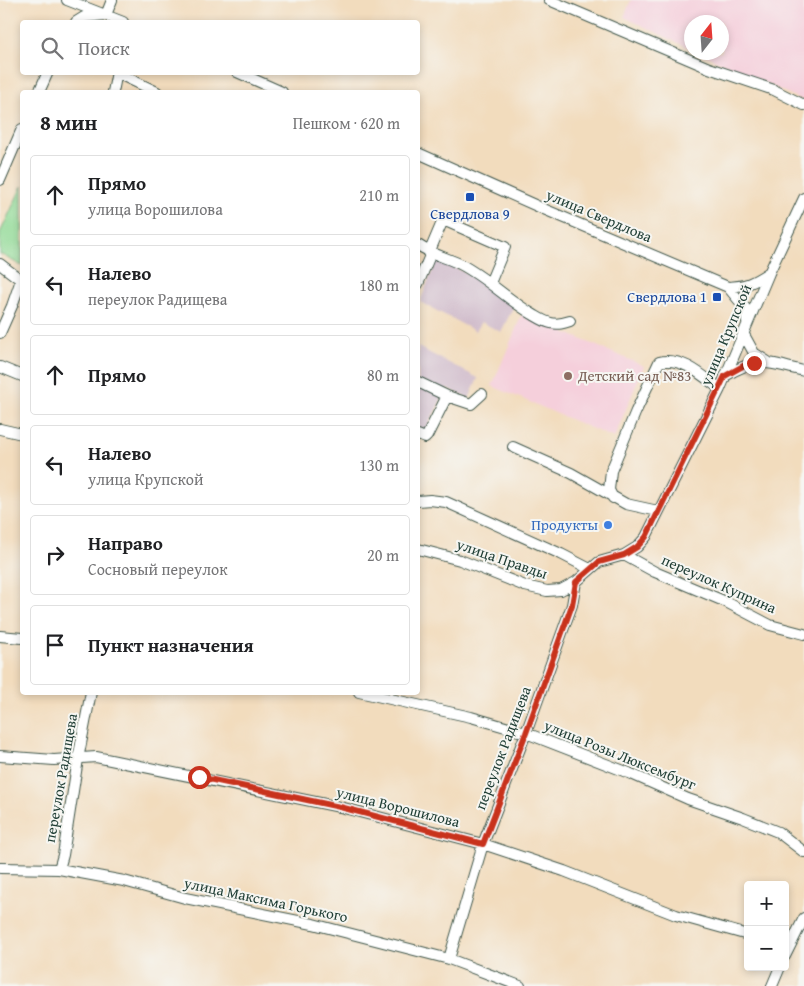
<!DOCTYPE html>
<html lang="ru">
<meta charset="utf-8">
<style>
body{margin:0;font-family:"Gentium Book Plus",serif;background:#f2f2f2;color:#202124}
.controls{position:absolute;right:15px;bottom:15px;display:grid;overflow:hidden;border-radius:5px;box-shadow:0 2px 8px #0003}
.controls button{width:45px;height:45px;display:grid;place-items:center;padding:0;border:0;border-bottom:1px solid #e0e0e0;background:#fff;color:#202124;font:25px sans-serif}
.compass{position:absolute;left:684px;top:15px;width:45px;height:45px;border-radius:50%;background:#fff;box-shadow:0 2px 8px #0003;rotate:17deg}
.stop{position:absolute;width:15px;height:15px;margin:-11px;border:4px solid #c8321e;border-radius:50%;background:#fff}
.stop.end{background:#c8321e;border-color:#fff;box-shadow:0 1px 5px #0008}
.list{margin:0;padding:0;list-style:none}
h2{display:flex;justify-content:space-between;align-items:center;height:65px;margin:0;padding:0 20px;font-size:21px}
h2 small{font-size:16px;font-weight:400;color:#757577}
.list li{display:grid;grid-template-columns:32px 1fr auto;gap:15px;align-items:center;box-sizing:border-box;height:80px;margin:0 10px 10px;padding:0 10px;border:1px solid #e0e0e0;border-radius:5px}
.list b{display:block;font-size:19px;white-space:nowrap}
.list p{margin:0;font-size:16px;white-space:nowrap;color:#757577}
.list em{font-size:16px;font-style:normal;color:#757577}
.icon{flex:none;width:28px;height:28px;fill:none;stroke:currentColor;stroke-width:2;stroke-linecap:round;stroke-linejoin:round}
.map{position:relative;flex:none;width:804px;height:986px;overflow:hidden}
.search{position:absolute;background:#fff;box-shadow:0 2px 8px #0003;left:20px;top:20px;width:400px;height:55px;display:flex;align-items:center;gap:12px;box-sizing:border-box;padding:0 18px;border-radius:5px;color:#757577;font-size:19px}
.panel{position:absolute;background:#fff;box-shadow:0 2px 8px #0003;left:20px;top:90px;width:400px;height:605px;border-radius:5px}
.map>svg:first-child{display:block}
.built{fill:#f5cfdb}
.industrial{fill:#d1bdcc}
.green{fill:#90d994;stroke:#588b64}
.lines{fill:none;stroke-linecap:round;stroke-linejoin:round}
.minor-casing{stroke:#3f5549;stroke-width:12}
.minor{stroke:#fff;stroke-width:10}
.route{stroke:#c8321e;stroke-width:6}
.transit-dot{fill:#1a4fb4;stroke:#f6f6f2;stroke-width:2}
.education-dot{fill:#8d6e63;stroke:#f6f6f2;stroke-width:2}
.shop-dot{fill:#3f7fe0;stroke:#f6f6f2;stroke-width:2}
.labels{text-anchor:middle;stroke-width:4;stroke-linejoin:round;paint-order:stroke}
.transit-label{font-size:15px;fill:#164399;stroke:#f6f6f2}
.street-label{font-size:15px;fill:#1f3d34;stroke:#f6f6f2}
.education-label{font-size:15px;fill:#785e54;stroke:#f6f6f2;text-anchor:start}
.shop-label{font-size:15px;fill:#366cbe;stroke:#f6f6f2;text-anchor:end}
</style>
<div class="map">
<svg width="804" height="986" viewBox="0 0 804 986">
<rect width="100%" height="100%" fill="#f6f6f2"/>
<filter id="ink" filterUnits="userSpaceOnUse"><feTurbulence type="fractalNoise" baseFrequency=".02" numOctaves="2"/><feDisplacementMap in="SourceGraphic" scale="10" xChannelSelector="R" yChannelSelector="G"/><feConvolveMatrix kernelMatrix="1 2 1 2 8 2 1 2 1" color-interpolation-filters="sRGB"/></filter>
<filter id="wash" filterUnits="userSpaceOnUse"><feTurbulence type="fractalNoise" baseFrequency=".0096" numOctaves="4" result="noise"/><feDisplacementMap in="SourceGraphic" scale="20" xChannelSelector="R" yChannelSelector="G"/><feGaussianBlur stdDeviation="1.12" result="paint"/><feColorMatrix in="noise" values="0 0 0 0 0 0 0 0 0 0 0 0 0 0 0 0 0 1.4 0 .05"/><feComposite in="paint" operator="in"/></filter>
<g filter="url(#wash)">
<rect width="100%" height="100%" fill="#f2dcbd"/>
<path class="built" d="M631 0H804V101L700 53 722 52V22H692L691 49 624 17Z
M522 314 644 366 614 438 492 386Z"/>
<path class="industrial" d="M437 259 472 276 514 306 501 332 481 322 475 331 420 302Z
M418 347 478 378 469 399 447 388 425 431 418 427Z"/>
<path class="green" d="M22 186V266L0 254V233Z"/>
</g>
<g filter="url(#ink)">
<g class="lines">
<defs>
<path id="minor" d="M67 0 123 22
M549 0 709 68 774 90 804 105
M76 22 84 17 106 15 112 0
M237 72 282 92
M117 73 157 92
M39 92 48 72
M113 92 117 72
M418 153 546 210 728 287C746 286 753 283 768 273
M0 180 22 129
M418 245C431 254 445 257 460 264 487 278 508 300 534 315 539 318 545 322 551 323 558 325 564 323 570 321
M429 253 443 220 505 247 490 283
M0 264 21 280 12 306 0 333
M418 284 431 253
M728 287 746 309 747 322
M743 333 754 353 768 362
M0 367 22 376
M725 376C760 355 767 363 804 371
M418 382 447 396
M0 429 22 434
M418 435 425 438 427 436 447 396 471 404 482 394
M513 447 571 473 626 504 658 511
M613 498 609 490 611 471 636 411 659 362C682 356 703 376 720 389
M418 501 430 500 446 502 561 554 590 569
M418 549 460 560 525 586 547 591 561 590 576 582
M624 555 655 572 726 602 770 625 804 634
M0 636 22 638
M359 692 471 717 526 733 629 773 688 799 743 818 778 832 804 852
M0 756 54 760 96 757 340 807 483 844 564 871 676 915 748 935
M0 868 59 869 124 881 185 898 313 924 449 959 520 986
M59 869 63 855 78 759 91 692
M785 956 804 918
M449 959 483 844 526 733 572 605 576 582 599 562 624 555 637 547 646 537 720 389 769 273 804 198
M772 986 780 967"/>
</defs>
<use href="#minor" class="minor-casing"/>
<use href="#minor" class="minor"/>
</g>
</g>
<g class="lines" filter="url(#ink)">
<path class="route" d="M199 777 340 807 483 844 526 733 572 605 576 582 599 562 624 555 637 547 646 537 725 376 743 366 754 363"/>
</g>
<g class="transit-dot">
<rect x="465" y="192" width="10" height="10" rx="2.5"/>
<rect x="712" y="292" width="10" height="10" rx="2.5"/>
</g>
<circle class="education-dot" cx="568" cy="376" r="5"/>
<circle class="shop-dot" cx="608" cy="525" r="5"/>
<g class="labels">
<g class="transit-label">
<text x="470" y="219">Свердлова 9</text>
<text x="707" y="302" text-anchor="end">Свердлова 1</text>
</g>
<g class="street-label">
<text transform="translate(599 216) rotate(23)" y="5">улица Свердлова</text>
<text transform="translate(726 335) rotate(-67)" y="5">улица Крупской</text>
<text transform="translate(502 559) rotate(19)" y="5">улица Правды</text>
<text transform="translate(719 584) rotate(24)" y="5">переулок Куприна</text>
<text transform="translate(503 748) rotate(-69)" y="5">переулок Радищева</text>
<text transform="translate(620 755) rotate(22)" y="5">улица Розы Люксембург</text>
<text transform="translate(61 778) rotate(-80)" y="5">переулок Радищева</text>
<text transform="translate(398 807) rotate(14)" y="5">улица Ворошилова</text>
<text transform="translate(266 900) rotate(12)" y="5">улица Максима Горького</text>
</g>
<g class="education-label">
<text x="578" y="381">Детский сад №83</text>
</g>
<g class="shop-label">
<text x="598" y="530">Продукты</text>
</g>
</g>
</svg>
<div class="controls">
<button>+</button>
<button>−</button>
</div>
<svg class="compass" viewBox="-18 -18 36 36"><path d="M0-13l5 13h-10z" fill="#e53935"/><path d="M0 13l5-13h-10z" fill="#757577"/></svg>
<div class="stop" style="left:199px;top:777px"></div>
<div class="stop end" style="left:754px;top:363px"></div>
<div class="search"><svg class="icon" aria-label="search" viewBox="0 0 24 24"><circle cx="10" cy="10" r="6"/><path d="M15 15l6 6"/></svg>Поиск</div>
<section class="panel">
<h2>8 мин<small>Пешком · 620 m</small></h2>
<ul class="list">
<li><svg class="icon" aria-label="ahead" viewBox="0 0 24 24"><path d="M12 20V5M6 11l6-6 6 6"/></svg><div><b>Прямо</b><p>улица Ворошилова</p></div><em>210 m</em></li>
<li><svg class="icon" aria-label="left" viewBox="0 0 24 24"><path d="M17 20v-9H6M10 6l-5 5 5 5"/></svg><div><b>Налево</b><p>переулок Радищева</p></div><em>180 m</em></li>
<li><svg class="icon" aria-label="ahead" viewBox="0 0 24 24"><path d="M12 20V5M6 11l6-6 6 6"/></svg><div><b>Прямо</b></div><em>80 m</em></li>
<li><svg class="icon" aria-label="left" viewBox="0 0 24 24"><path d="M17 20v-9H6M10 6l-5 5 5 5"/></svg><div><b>Налево</b><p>улица Крупской</p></div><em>130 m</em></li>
<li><svg class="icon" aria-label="right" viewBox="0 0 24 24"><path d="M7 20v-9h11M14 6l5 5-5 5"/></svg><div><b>Направо</b><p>Сосновый переулок</p></div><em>20 m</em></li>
<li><svg class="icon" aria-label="arrive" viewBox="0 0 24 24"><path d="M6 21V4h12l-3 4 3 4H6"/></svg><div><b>Пункт назначения</b></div></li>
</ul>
</section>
</div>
